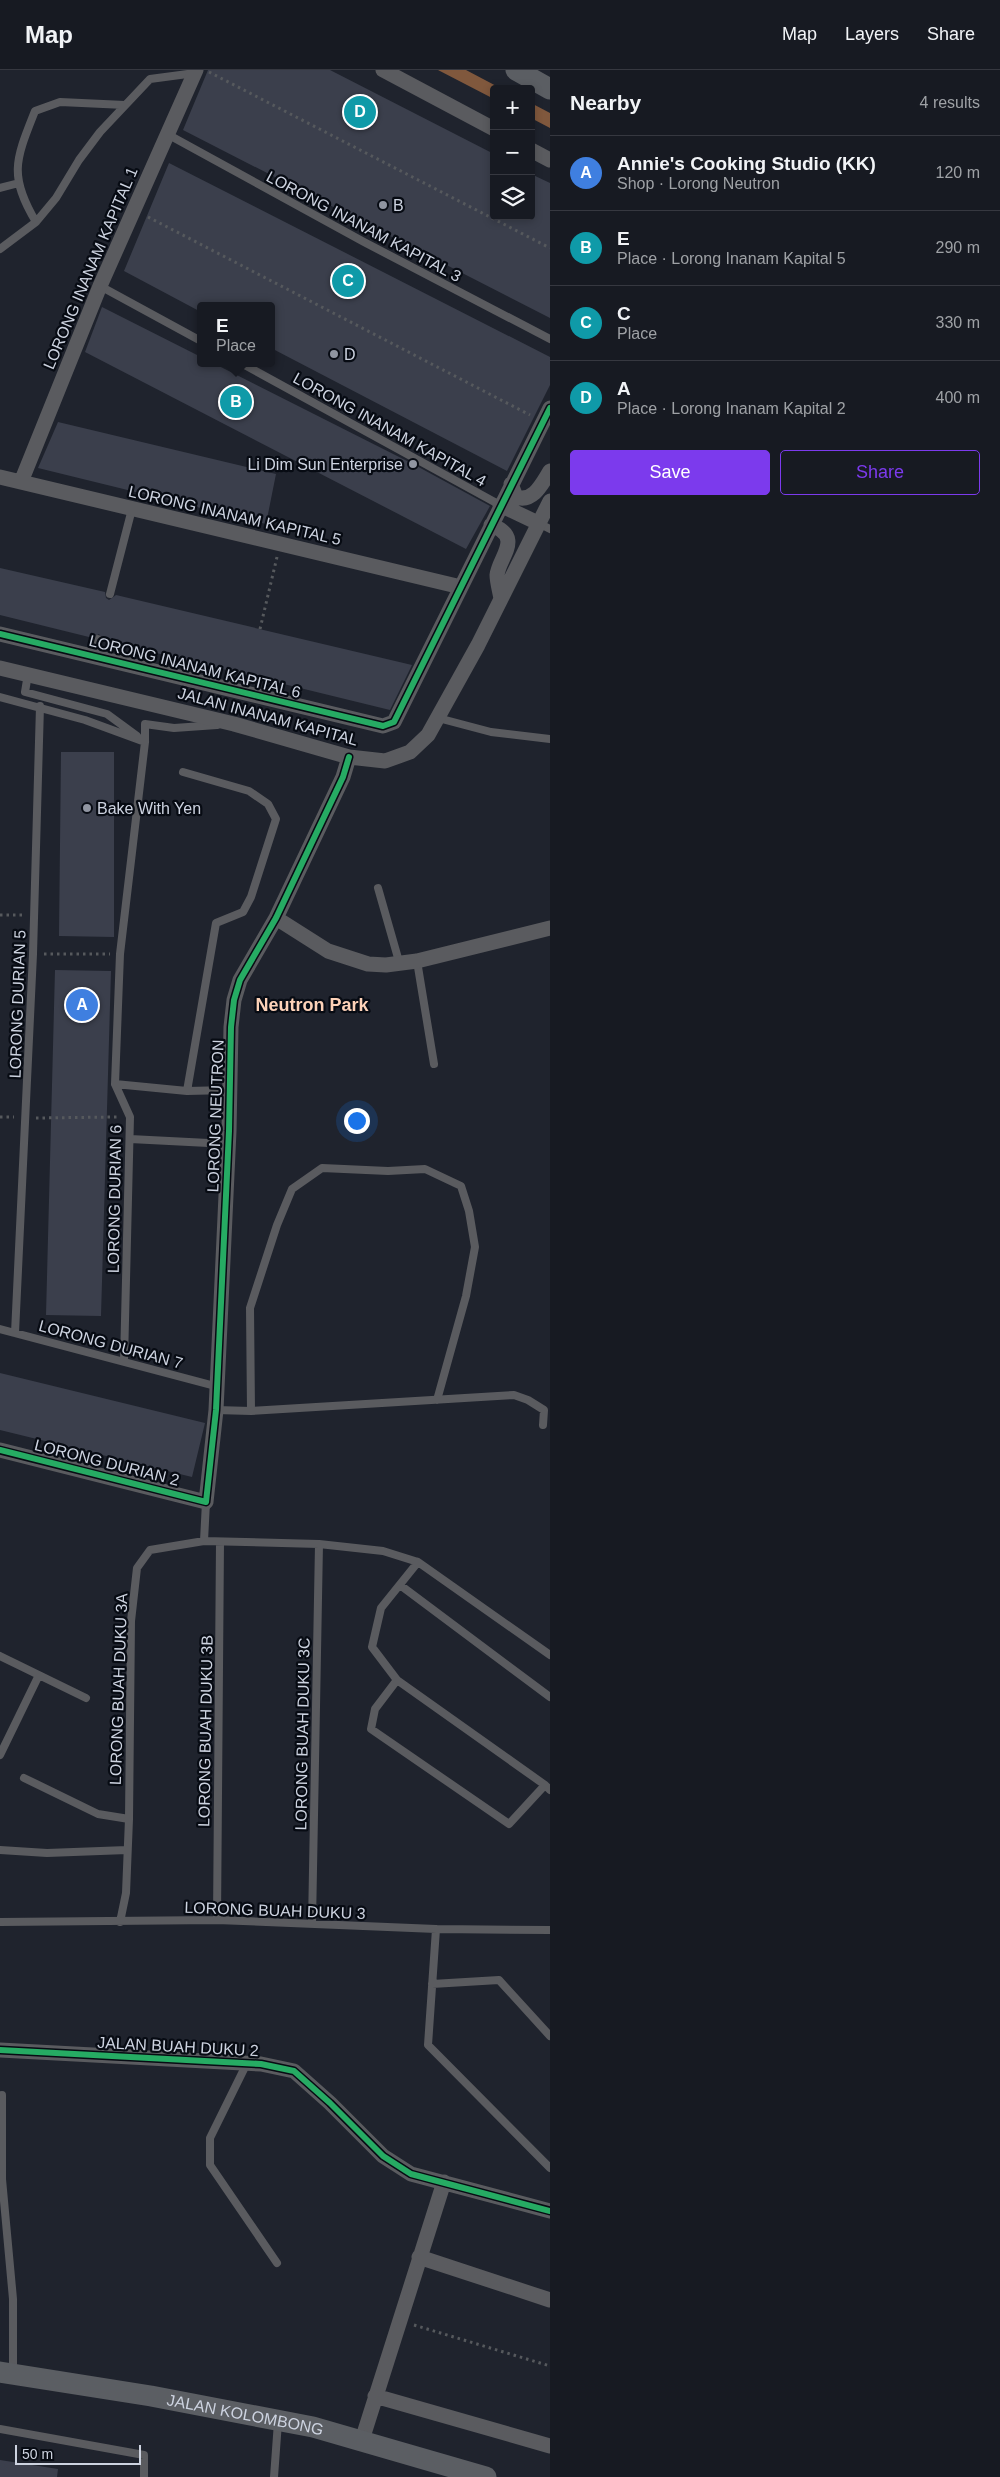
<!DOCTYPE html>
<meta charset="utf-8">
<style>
body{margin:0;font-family:Helvetica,sans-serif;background:#24272f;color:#f1f3f6}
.controls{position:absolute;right:15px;top:15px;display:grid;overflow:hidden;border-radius:5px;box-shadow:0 2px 8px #0003}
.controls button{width:45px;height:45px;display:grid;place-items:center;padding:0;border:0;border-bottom:1px solid #363840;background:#171a22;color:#f1f3f6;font:25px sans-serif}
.scale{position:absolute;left:15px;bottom:12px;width:126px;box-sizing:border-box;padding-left:5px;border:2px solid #cdd3e0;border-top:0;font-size:14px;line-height:18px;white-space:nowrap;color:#cdd3e0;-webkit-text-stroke:4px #070b13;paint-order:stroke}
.you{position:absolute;left:356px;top:1050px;width:18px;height:18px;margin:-12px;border:4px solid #fff;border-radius:50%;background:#1a73e8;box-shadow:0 0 0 8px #1a73e833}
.badge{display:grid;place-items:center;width:32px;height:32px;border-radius:50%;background:#7c3aed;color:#fff;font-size:16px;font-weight:700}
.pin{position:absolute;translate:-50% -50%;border:2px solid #fff;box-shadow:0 1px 5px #0006}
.popup{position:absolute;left:197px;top:232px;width:78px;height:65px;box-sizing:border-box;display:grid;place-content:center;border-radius:5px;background:#171a22;filter:drop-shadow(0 1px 4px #0005);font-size:16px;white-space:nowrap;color:#9ea1a5}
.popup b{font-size:19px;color:#f1f3f6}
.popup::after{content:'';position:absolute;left:50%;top:100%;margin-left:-10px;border:10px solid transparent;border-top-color:#171a22}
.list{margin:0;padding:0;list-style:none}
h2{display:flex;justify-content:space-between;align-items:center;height:65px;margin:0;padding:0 20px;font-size:21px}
h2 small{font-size:16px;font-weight:400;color:#9ea1a5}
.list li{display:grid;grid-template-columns:32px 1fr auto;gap:15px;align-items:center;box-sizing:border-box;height:75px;padding:0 20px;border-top:1px solid #363840}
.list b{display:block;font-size:19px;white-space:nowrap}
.list p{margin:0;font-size:16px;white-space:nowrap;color:#9ea1a5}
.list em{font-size:16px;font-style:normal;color:#9ea1a5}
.actions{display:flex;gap:10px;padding:15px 20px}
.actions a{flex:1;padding:11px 0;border:1px solid #7c3aed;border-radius:5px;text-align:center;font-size:18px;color:#7c3aed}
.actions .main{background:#7c3aed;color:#fff}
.icon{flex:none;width:28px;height:28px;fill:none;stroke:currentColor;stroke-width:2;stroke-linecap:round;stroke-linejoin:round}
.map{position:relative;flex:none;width:550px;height:2407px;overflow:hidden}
header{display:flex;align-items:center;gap:30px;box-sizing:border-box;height:70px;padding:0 25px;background:#171a22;border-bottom:1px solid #363840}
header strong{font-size:24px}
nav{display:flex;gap:28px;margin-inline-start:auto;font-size:18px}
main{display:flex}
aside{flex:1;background:#171a22}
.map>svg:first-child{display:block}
.water{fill:#80583d}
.building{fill:#3b3f4c}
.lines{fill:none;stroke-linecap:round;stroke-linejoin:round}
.path{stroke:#56595d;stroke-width:3;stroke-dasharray:2.5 4;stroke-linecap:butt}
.lane{stroke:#5a5b5f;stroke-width:8}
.street{stroke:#5a5b5f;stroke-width:15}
.secondary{stroke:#5b5e63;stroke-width:21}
.cycleway-casing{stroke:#070b13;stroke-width:9}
.cycleway{stroke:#26ab63;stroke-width:6}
.poi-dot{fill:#9095a1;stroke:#070b13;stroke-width:2}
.labels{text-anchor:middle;stroke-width:4.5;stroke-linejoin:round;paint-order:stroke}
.poi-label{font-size:16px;fill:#cdd3e0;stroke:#070b13;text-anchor:start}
.street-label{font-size:16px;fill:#cdd3e0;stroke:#070b13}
.neighbourhood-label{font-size:18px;font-weight:bold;fill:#fdd2b8;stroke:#070b13}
</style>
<header>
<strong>Map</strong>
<nav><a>Map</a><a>Layers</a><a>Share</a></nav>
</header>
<main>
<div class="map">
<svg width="550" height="2407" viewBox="0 0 550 2407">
<rect width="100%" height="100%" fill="#1f232d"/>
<path class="water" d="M438 0H466L502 19H494V29Z
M531 33 550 43V58L531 48Z"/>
<path class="building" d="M208 0H330L494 84V146H531V104L550 113V248L183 60Z
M169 93 550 287V315L507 401 271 278V236H201V242L124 201Z
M102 237 201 287V293H213L413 394 490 436 466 479 85 282Z
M58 352 276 404 266 454 38 398Z
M0 498 105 522 106 528 109 530 116 525 412 595 390 640 103 570 99 564 93 568 0 545Z
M61 682H114V867L59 866Z
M55 900 111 901 101 1246 46 1245Z
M0 1303 205 1353 192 1407 0 1360Z
M0 2390 58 2399 57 2407H0Z"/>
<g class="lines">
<path class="path" d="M209 2 550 178
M148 147 530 345
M260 559 277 487
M0 845H24
M44 884H110
M0 1047H14
M36 1048 117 1047
M414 2255 550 2296"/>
<path class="lane" d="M167 64 364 172 550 269
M0 118 19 113
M36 152C8 105 16 89 35 41L60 32 125 35
M0 179 36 152 56 128 79 90 100 62 150 9 195 3
M100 216 201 271
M241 293 500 435
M538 453 550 459
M110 524 132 439
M93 586 98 569
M28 604 25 622 107 644 137 666
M0 627 85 650 145 672
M438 648 491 662 550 669
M183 702 249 721 268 734 276 749 251 827 243 842 216 853 187 1021
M378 818 400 895
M417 891 434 994
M115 1014 187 1021 229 1020
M130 1069 228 1074
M0 1259 215 1316
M15 1263 33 884 40 636
M124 1291 130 1047 115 1014 120 884 145 672V654L174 658 217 655
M216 1340 251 1341 514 1325 528 1330 544 1340 543 1355
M251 1341 250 1238 277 1155 292 1119 322 1098 388 1101 425 1099 461 1116 469 1141 475 1177 466 1226 437 1330
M204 1471 206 1432
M418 1492 381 1538 372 1577 397 1610 375 1639 371 1659 509 1754 545 1715 550 1720
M400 1515 550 1627
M0 1586 86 1628
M397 1610 545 1715
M0 1685 38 1607
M24 1708 98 1744 129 1749
M0 1780 47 1783 127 1780
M217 1850 220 1472
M0 1852 217 1850 436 1859 550 1860
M120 1852 126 1823 129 1749 131 1551 137 1498 150 1480 204 1471 319 1474 383 1481 418 1492 550 1585
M312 1854 319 1474
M436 1859 428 1975 550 2098
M432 1914 499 1910 550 1966
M247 1993 210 2068V2095L277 2193
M2 2025V2109L13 2229V2302
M0 2359 144 2385V2407
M274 2407 278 2352"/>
<path class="street" d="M383 0 494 59
M531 80 550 90
M0 407 461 517
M21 412 100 216 196 0
M511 414 516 427C533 433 542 414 550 401
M500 435 538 453
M491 455C524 467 499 487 497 505 497 512 500 522 501 529
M0 564 383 656 394 652 550 338
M0 598 234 654 349 687 385 691 410 682 428 665 478 575 550 431
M276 848 328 881 368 894 386 895 417 891 550 858
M0 1380 206 1432 216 1340 229 1061 231 957 234 930 240 910 276 848 343 707 349 687
M0 1980 261 1994 294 2001 330 2033 383 2086 411 2104 550 2141
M419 2187 550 2230
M375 2326 550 2376
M362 2370 444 2112"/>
<g class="secondary">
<path d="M516 0 550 19"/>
<path id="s1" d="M0 2302 151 2326 313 2357 486 2407"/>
</g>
<defs>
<path id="cycleway" d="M0 564 383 656 394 652 550 338
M0 1380 206 1432 216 1340 229 1061 231 957 234 930 240 910 276 848 343 707 349 687
M0 1980 261 1994 294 2001 330 2033 383 2086 411 2104 550 2141"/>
</defs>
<use href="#cycleway" class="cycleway-casing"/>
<use href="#cycleway" class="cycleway"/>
</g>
<g class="poi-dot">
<circle cx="383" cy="135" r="5"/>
<circle cx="334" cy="284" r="5"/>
<circle cx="413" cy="394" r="5"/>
<circle cx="87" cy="738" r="5"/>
</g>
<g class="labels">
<g class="poi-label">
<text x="393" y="141">B</text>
<text x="344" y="290">D</text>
<text x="403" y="400" text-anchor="end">Li Dim Sun Enterprise</text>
<text x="97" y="744">Bake With Yen</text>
</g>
<g class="street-label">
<text transform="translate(364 156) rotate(28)" y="6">LORONG INANAM KAPITAL 3</text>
<text transform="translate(90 198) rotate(-67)" y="6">LORONG INANAM KAPITAL 1</text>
<text transform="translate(390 359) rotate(29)" y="6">LORONG INANAM KAPITAL 4</text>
<text transform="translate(235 445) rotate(13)" y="6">LORONG INANAM KAPITAL 5</text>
<text transform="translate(195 596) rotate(14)" y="6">LORONG INANAM KAPITAL 6</text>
<text transform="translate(268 646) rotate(15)" y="6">JALAN INANAM KAPITAL</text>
<text transform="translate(17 934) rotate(-88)" y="6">LORONG DURIAN 5</text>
<text transform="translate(215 1046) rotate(-88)" y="6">LORONG NEUTRON</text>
<text transform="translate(114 1129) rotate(-89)" y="6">LORONG DURIAN 6</text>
<text transform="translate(111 1274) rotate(15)" y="6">LORONG DURIAN 7</text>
<text transform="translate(107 1392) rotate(14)" y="6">LORONG DURIAN 2</text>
<text transform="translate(118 1619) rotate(-88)" y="6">LORONG BUAH DUKU 3A</text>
<text transform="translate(205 1661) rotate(-89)" y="6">LORONG BUAH DUKU 3B</text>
<text transform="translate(302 1664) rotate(-89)" y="6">LORONG BUAH DUKU 3C</text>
<text transform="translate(275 1840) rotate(2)" y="6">LORONG BUAH DUKU 3</text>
<text transform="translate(178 1976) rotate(3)" y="6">JALAN BUAH DUKU 2</text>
<text dy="6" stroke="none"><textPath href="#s1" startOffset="249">JALAN KOLOMBONG</textPath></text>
</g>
<g class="neighbourhood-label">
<text x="312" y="941">Neutron Park</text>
</g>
</g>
</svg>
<div class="controls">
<button>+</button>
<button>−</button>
<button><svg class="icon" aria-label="layers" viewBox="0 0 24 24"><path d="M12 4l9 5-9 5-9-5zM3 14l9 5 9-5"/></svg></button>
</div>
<div class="scale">50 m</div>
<div class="you"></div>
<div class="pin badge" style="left:82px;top:935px;background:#3f7fe0">A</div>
<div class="pin badge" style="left:236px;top:332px;background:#0f9aa8">B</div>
<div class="popup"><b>E</b>Place</div>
<div class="pin badge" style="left:348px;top:211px;background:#0f9aa8">C</div>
<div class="pin badge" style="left:360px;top:42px;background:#0f9aa8">D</div>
</div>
<aside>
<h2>Nearby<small>4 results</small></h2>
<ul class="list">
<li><span class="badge" style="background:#3f7fe0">A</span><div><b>Annie's Cooking Studio (KK)</b><p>Shop · Lorong Neutron</p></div><em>120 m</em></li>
<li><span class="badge" style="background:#0f9aa8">B</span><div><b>E</b><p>Place · Lorong Inanam Kapital 5</p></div><em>290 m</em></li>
<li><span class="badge" style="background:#0f9aa8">C</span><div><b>C</b><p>Place</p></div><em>330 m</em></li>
<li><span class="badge" style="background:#0f9aa8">D</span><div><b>A</b><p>Place · Lorong Inanam Kapital 2</p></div><em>400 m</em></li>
</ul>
<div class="actions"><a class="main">Save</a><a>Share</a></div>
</aside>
</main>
